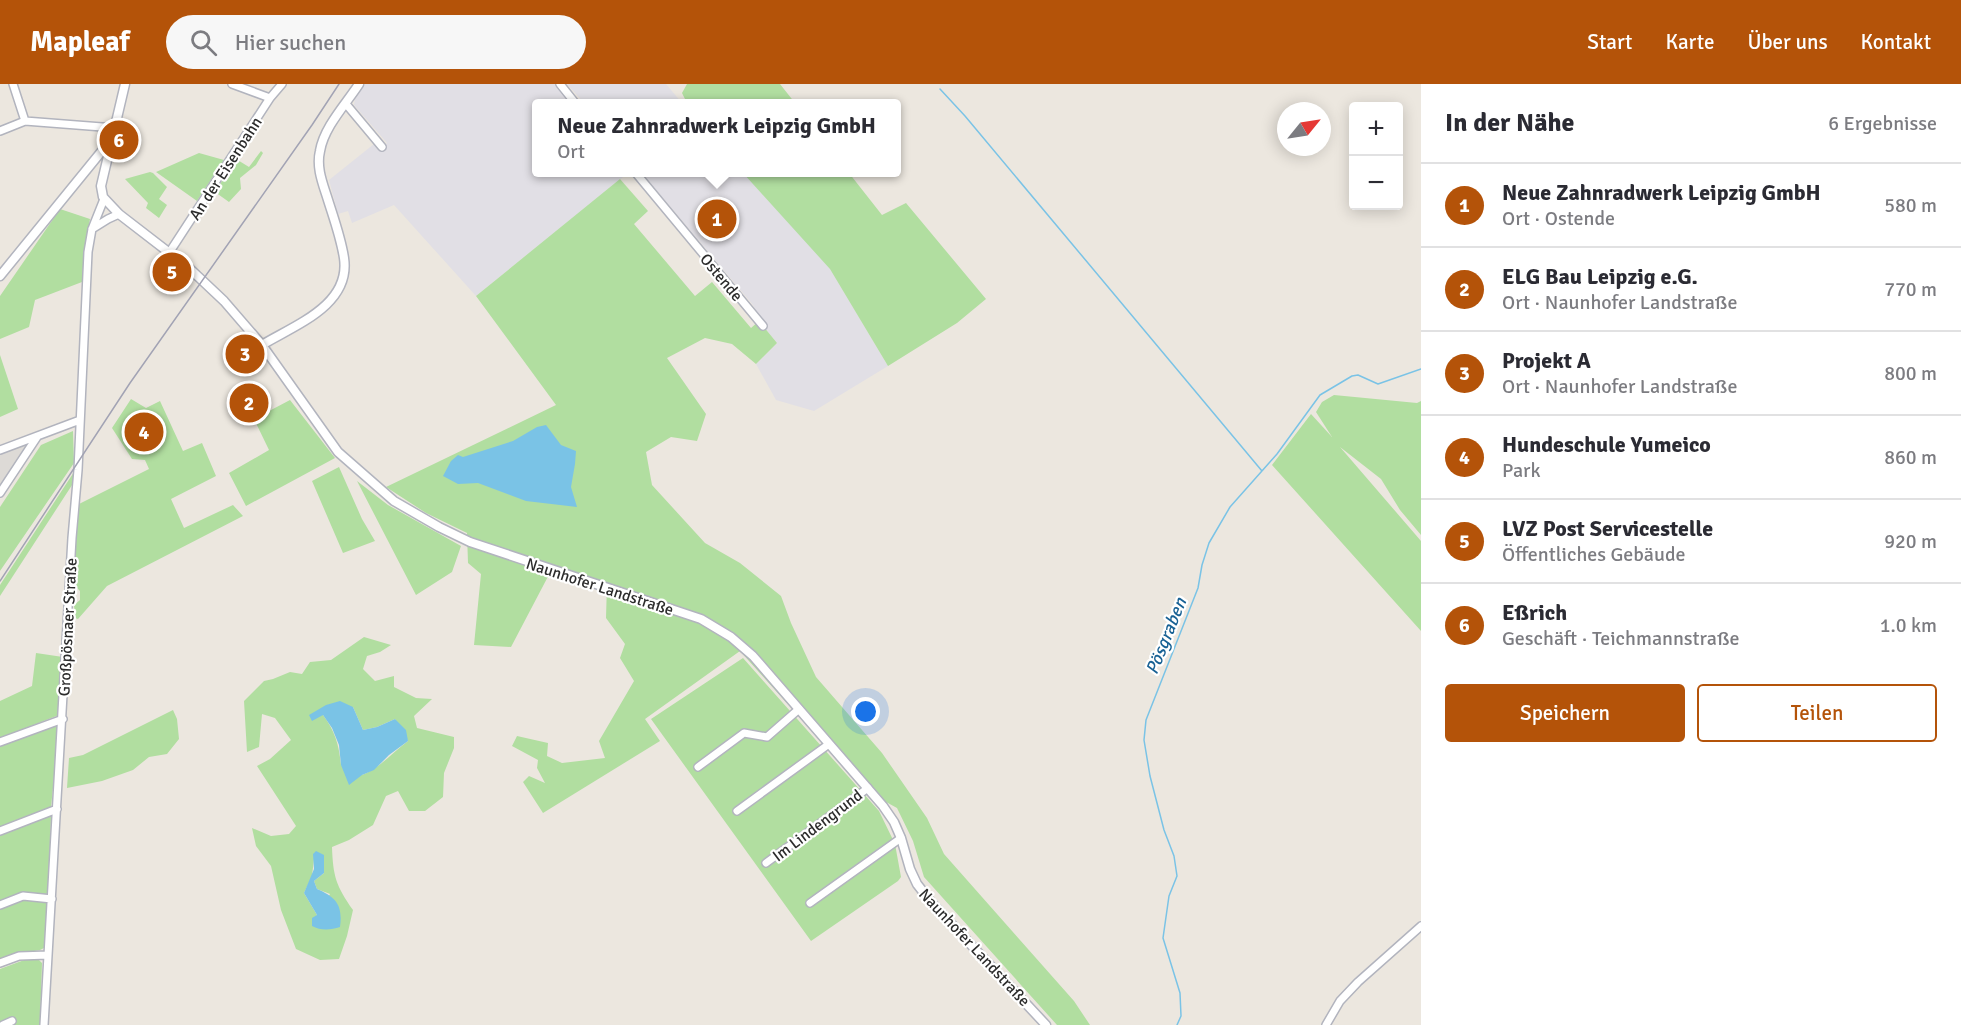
<!DOCTYPE html>
<html lang="de">
<meta charset="utf-8">
<style>
body{margin:0;font-family:Signika,sans-serif;background:#f7f7f7;color:#2b2b33}
.controls{position:absolute;right:18px;top:18px;display:grid;overflow:hidden;border-radius:6px;box-shadow:0 3px 15px #0003}
.controls button{width:54px;height:54px;display:grid;place-items:center;padding:0;border:0;border-bottom:2px solid #e1e1e2;background:#fff;color:#2b2b33;font:30px sans-serif}
.compass{position:absolute;left:1277px;top:18px;width:54px;height:54px;border-radius:50%;background:#fff;box-shadow:0 3px 15px #0003;rotate:60deg}
.you{position:absolute;left:866px;top:628px;width:21px;height:21px;margin:-15px;border:4px solid #fff;border-radius:50%;background:#1a73e8;box-shadow:0 0 0 9px #1a73e833}
.badge{display:grid;place-items:center;width:39px;height:39px;border-radius:50%;background:#b45309;color:#fff;font-size:20px;font-weight:700}
.pin{position:absolute;translate:-50% -50%;border:3px solid #fff;box-shadow:0 2px 6px #0006}
.popup{position:absolute;left:532px;top:15px;width:369px;height:78px;box-sizing:border-box;display:grid;place-content:center;border-radius:6px;background:#fff;filter:drop-shadow(0 2px 4px #0005);font-size:20px;white-space:nowrap;color:#7c7c81}
.popup b{font-size:22px;color:#2b2b33}
.popup::after{content:'';position:absolute;left:50%;top:100%;margin-left:-12px;border:12px solid transparent;border-top-color:#fff}
.list{margin:0;padding:0;list-style:none}
h2{display:flex;justify-content:space-between;align-items:center;height:78px;margin:0;padding:0 24px;font-size:26px}
h2 small{font-size:20px;font-weight:400;color:#7c7c81}
.list li{display:grid;grid-template-columns:39px 1fr auto;gap:18px;align-items:center;box-sizing:border-box;height:84px;padding:0 24px;border-top:2px solid #e1e1e2}
.list b{display:block;font-size:22px;white-space:nowrap}
.list p{margin:0;font-size:20px;white-space:nowrap;color:#7c7c81}
.list em{font-size:20px;font-style:normal;color:#7c7c81}
.actions{display:flex;gap:12px;padding:18px 24px}
.actions a{flex:1;padding:14px 0;border:2px solid #b45309;border-radius:6px;text-align:center;font-size:21px;color:#b45309}
.actions .main{background:#b45309;color:#fff}
.icon{flex:none;width:33px;height:33px;fill:none;stroke:currentColor;stroke-width:2;stroke-linecap:round;stroke-linejoin:round}
.map{position:relative;flex:none;width:1421px;height:941px;overflow:hidden}
header{display:flex;align-items:center;gap:36px;box-sizing:border-box;height:84px;padding:0 30px;background:#b45309;color:#fff}
header strong{font-size:28px}
nav{display:flex;gap:33px;margin-inline-start:auto;font-size:21px}
.search{width:420px;height:54px;background:#f7f7f7;display:flex;align-items:center;gap:15px;box-sizing:border-box;padding:0 21px;border-radius:33px;color:#7c7c81;font-size:22px}
main{display:flex}
aside{flex:1;background:#fff}
.map>svg:first-child{display:block}
.industrial{fill:#e1dfe5}
.green{fill:#b1dea0;fill-rule:evenodd}
.plaza{fill:#dddad6}
.water{fill:#7ac3e6}
.lines{fill:none;stroke-linecap:round;stroke-linejoin:round}
.stream{stroke:#7ac3e6;stroke-width:1.5}
.minor-casing{stroke:#b2b4be;stroke-width:10}
.tertiary-casing{stroke:#b2b4be;stroke-width:11}
.minor{stroke:#fff;stroke-width:7}
.tertiary{stroke:#fff;stroke-width:8}
.rail{stroke:#a2a3b4;stroke-width:1.5}
.labels{text-anchor:middle;stroke-width:4.5;stroke-linejoin:round;paint-order:stroke}
.street-label{font-size:16px;fill:#2c2c2c;stroke:#fff}
.water-label{font-size:18px;font-style:italic;fill:#186194;stroke:#fff}
</style>
<header>
<strong>Mapleaf</strong>
<div class="search"><svg class="icon" aria-label="search" viewBox="0 0 24 24"><circle cx="10" cy="10" r="6"/><path d="M15 15l6 6"/></svg>Hier suchen</div>
<nav><a>Start</a><a>Karte</a><a>Über uns</a><a>Kontakt</a></nav>
</header>
<main>
<div class="map">
<svg width="1421" height="941" viewBox="0 0 1421 941">
<rect width="100%" height="100%" fill="#ece7df"/>
<path class="industrial" d="M365 0H560L576 19 537 20V88L628 89 476 212 394 121 352 139 348 127 338 130 329 96 374 60 379 66 387 59 354 21 355 15Z
M567 0H666L682 19H584Z
M642 89H744L828 181 888 282 814 327 776 316 756 280 777 259 763 242 753 221Z"/>
<path class="green" d="M687 0H780L795 19H687L682 9Z
M261 67 263 69 256 81 240 94 241 105 229 118 215 108 236 75 249 83Z
M199 69 224 76 197 117 156 88Z
M150 88 153 89 167 103 159 115 167 121 159 134 146 124 148 119 125 95Z
M743 89H849L882 131 906 119 986 215 957 239 888 282 830 185Z
M620 95 648 127 634 140 695 212 712 198 751 244 759 237 777 259 756 280 732 260 705 254 667 274 706 330 697 357 671 353 646 368 652 401 705 459 740 479 781 512 791 539 816 593 882 669 927 734 944 770 1074 917 1090 941H1057L924 793 913 757 897 724 866 707 740 567 645 635 660 657 543 729 523 698 529 692 545 699 537 684 538 676 512 662 517 652 548 659 547 672 562 679 605 674 599 657 634 597 620 574 625 560 606 534 607 499 553 483 511 563 474 561 481 490 468 479 467 449 426 429 386 403 556 321 476 212Z
M60 125 90 135 84 168 82 198 35 216 29 243 0 255V212Z
M0 271 18 325 0 333Z
M1334 311 1417 319 1421 317V451L1400 426 1381 395 1340 363 1421 457V547L1272 381 1311 330 1332 353 1316 328 1322 318Z
M131 315 146 324 160 317 183 367 202 359 216 392 171 415 184 444 233 421 243 432 107 502 78 535 75 534 74 521 80 516V507L76 503 74 498 77 421 149 385 145 376 132 375 112 344Z
M290 316 335 374 246 422 229 389 269 366 254 335Z
M73 347 74 379 0 487V423L41 361Z
M339 383 362 435 375 457 343 469 312 397Z
M74 388V398L0 512V501Z
M357 397 388 421 461 462 452 488 416 511Z
M364 553 391 561 380 568 367 572 363 585 375 597 394 592V603L416 614 432 615 414 632 417 644 454 653V664L444 689 443 713 425 727H409L398 707 386 712 373 741 349 756 332 763C333 792 336 802 353 826L347 852 339 875 320 876 296 865 281 826 271 782 256 762 252 744 271 752 289 750 296 742 257 682 270 675 291 656 275 634 262 630 259 663 247 668 244 617 264 597 273 595 290 588 302 590 310 578 331 576ZM353 623 363 646 377 643 395 635 408 657C393 668 380 684 362 691L341 681C339 661 335 647 323 631ZM324 771V789L314 797 317 805 330 810 312 842 317 831 304 809 312 792 314 775Z
M36 569 63 573 59 631 0 654V617L32 602Z
M743 574 879 727 895 760 901 793 898 797 811 857 651 635Z
M173 626 177 635 179 655 167 670 149 673 133 686 102 697 67 704 69 674 83 671Z
M60 638 51 723 0 743V661Z
M51 730 49 808 46 810 22 809 0 818V750Z
M24 815 47 818 49 821 44 864 40 866 11 871 0 875V824Z
M27 875 39 876 42 879 40 941H0V885Z"/>
<path class="plaza" d="M37 353 0 409V366Z"/>
<path class="water" d="M546 341 561 361 576 367 575 380 571 403 577 423 526 417 478 399 458 400 443 392 451 377 458 371 463 373 513 357 537 343Z
M340 617 353 623 363 646 377 643 395 635 406 646 408 657 389 671 374 686 362 691 349 701 341 681 339 661 332 644 323 631 312 637 309 631 326 621Z
M316 767 324 771V789L314 797 317 805C336 813 343 821 340 843 331 846 321 847 312 842V834L317 831 304 809 314 785 313 770Z"/>
<g class="lines">
<path class="stream" d="M940 5 965 32 1262 387
M1177 941 1181 932 1180 909 1163 854 1169 812 1177 792 1174 772 1164 746 1150 692 1144 656 1146 636 1198 504 1202 481 1209 459 1230 423 1277 370 1320 311 1352 292 1358 291 1378 300 1421 285"/>
<defs>
<path id="minor" d="M13 0 25 37 115 44
M232 0 270 14
M560 0 576 20
M346 20 382 63
M0 47 25 37
M635 88 763 242
M92 145 108 135 119 130
M169 169 270 14 282 0
M0 366 80 336
M0 409 37 353
M0 658 63 635
M698 683 744 649 767 653 799 625
M737 727 829 660
M0 747 57 725
M766 779 868 704
M810 819 901 754
M0 821 23 812 52 815
M0 879 19 872 48 871
M3 941 12 937
M44 941 72 454 78 386 88 168 92 145 104 115
M1326 941 1340 917 1358 898 1421 842"/>
<path id="tertiary" d="M125 0 101 102 103 113 119 130 189 184 224 217 262 261 338 368 394 417 439 443 470 458 701 535 731 553 753 572 883 722 894 738 901 754 910 785 917 800 931 818 1046 941
M0 192 101 68 110 61
M262 261C295 241 351 221 344 174 341 154 334 135 328 116 323 100 316 84 320 67 324 43 346 20 359 0"/>
</defs>
<use href="#minor" class="minor-casing"/>
<use href="#tertiary" class="tertiary-casing"/>
<use href="#minor" class="minor"/>
<use href="#tertiary" class="tertiary"/>
<path class="rail" d="M0 497 130 299 312 41 339 0"/>
</g>
<g class="labels">
<g class="street-label">
<text transform="translate(225 84) rotate(-57)" y="6">An der Eisenbahn</text>
<text transform="translate(722 193) rotate(50)" y="6">Ostende</text>
<text transform="translate(600 502) rotate(18)" y="6">Naunhofer Landstraße</text>
<text transform="translate(67 543) rotate(-87)" y="6">Großpösnaer Straße</text>
<text transform="translate(817 741) rotate(-37)" y="6">Im Lindengrund</text>
<text transform="translate(975 863) rotate(47)" y="6">Naunhofer Landstraße</text>
</g>
<g class="water-label">
<text transform="translate(1166 552) rotate(-68)" y="6">Pösgraben</text>
</g>
</g>
</svg>
<div class="controls">
<button>+</button>
<button>−</button>
</div>
<svg class="compass" viewBox="-18 -18 36 36"><path d="M0-13l5 13h-10z" fill="#e53935"/><path d="M0 13l5-13h-10z" fill="#7c7c81"/></svg>
<div class="you"></div>
<div class="pin badge" style="left:717px;top:135px">1</div>
<div class="popup"><b>Neue Zahnradwerk Leipzig GmbH</b>Ort</div>
<div class="pin badge" style="left:249px;top:319px">2</div>
<div class="pin badge" style="left:245px;top:270px">3</div>
<div class="pin badge" style="left:144px;top:348px">4</div>
<div class="pin badge" style="left:172px;top:188px">5</div>
<div class="pin badge" style="left:119px;top:56px">6</div>
</div>
<aside>
<h2>In der Nähe<small>6 Ergebnisse</small></h2>
<ul class="list">
<li><span class="badge">1</span><div><b>Neue Zahnradwerk Leipzig GmbH</b><p>Ort · Ostende</p></div><em>580 m</em></li>
<li><span class="badge">2</span><div><b>ELG Bau Leipzig e.G.</b><p>Ort · Naunhofer Landstraße</p></div><em>770 m</em></li>
<li><span class="badge">3</span><div><b>Projekt A</b><p>Ort · Naunhofer Landstraße</p></div><em>800 m</em></li>
<li><span class="badge">4</span><div><b>Hundeschule Yumeico</b><p>Park</p></div><em>860 m</em></li>
<li><span class="badge">5</span><div><b>LVZ Post Servicestelle</b><p>Öffentliches Gebäude</p></div><em>920 m</em></li>
<li><span class="badge">6</span><div><b>Eßrich</b><p>Geschäft · Teichmannstraße</p></div><em>1.0 km</em></li>
</ul>
<div class="actions"><a class="main">Speichern</a><a>Teilen</a></div>
</aside>
</main>
